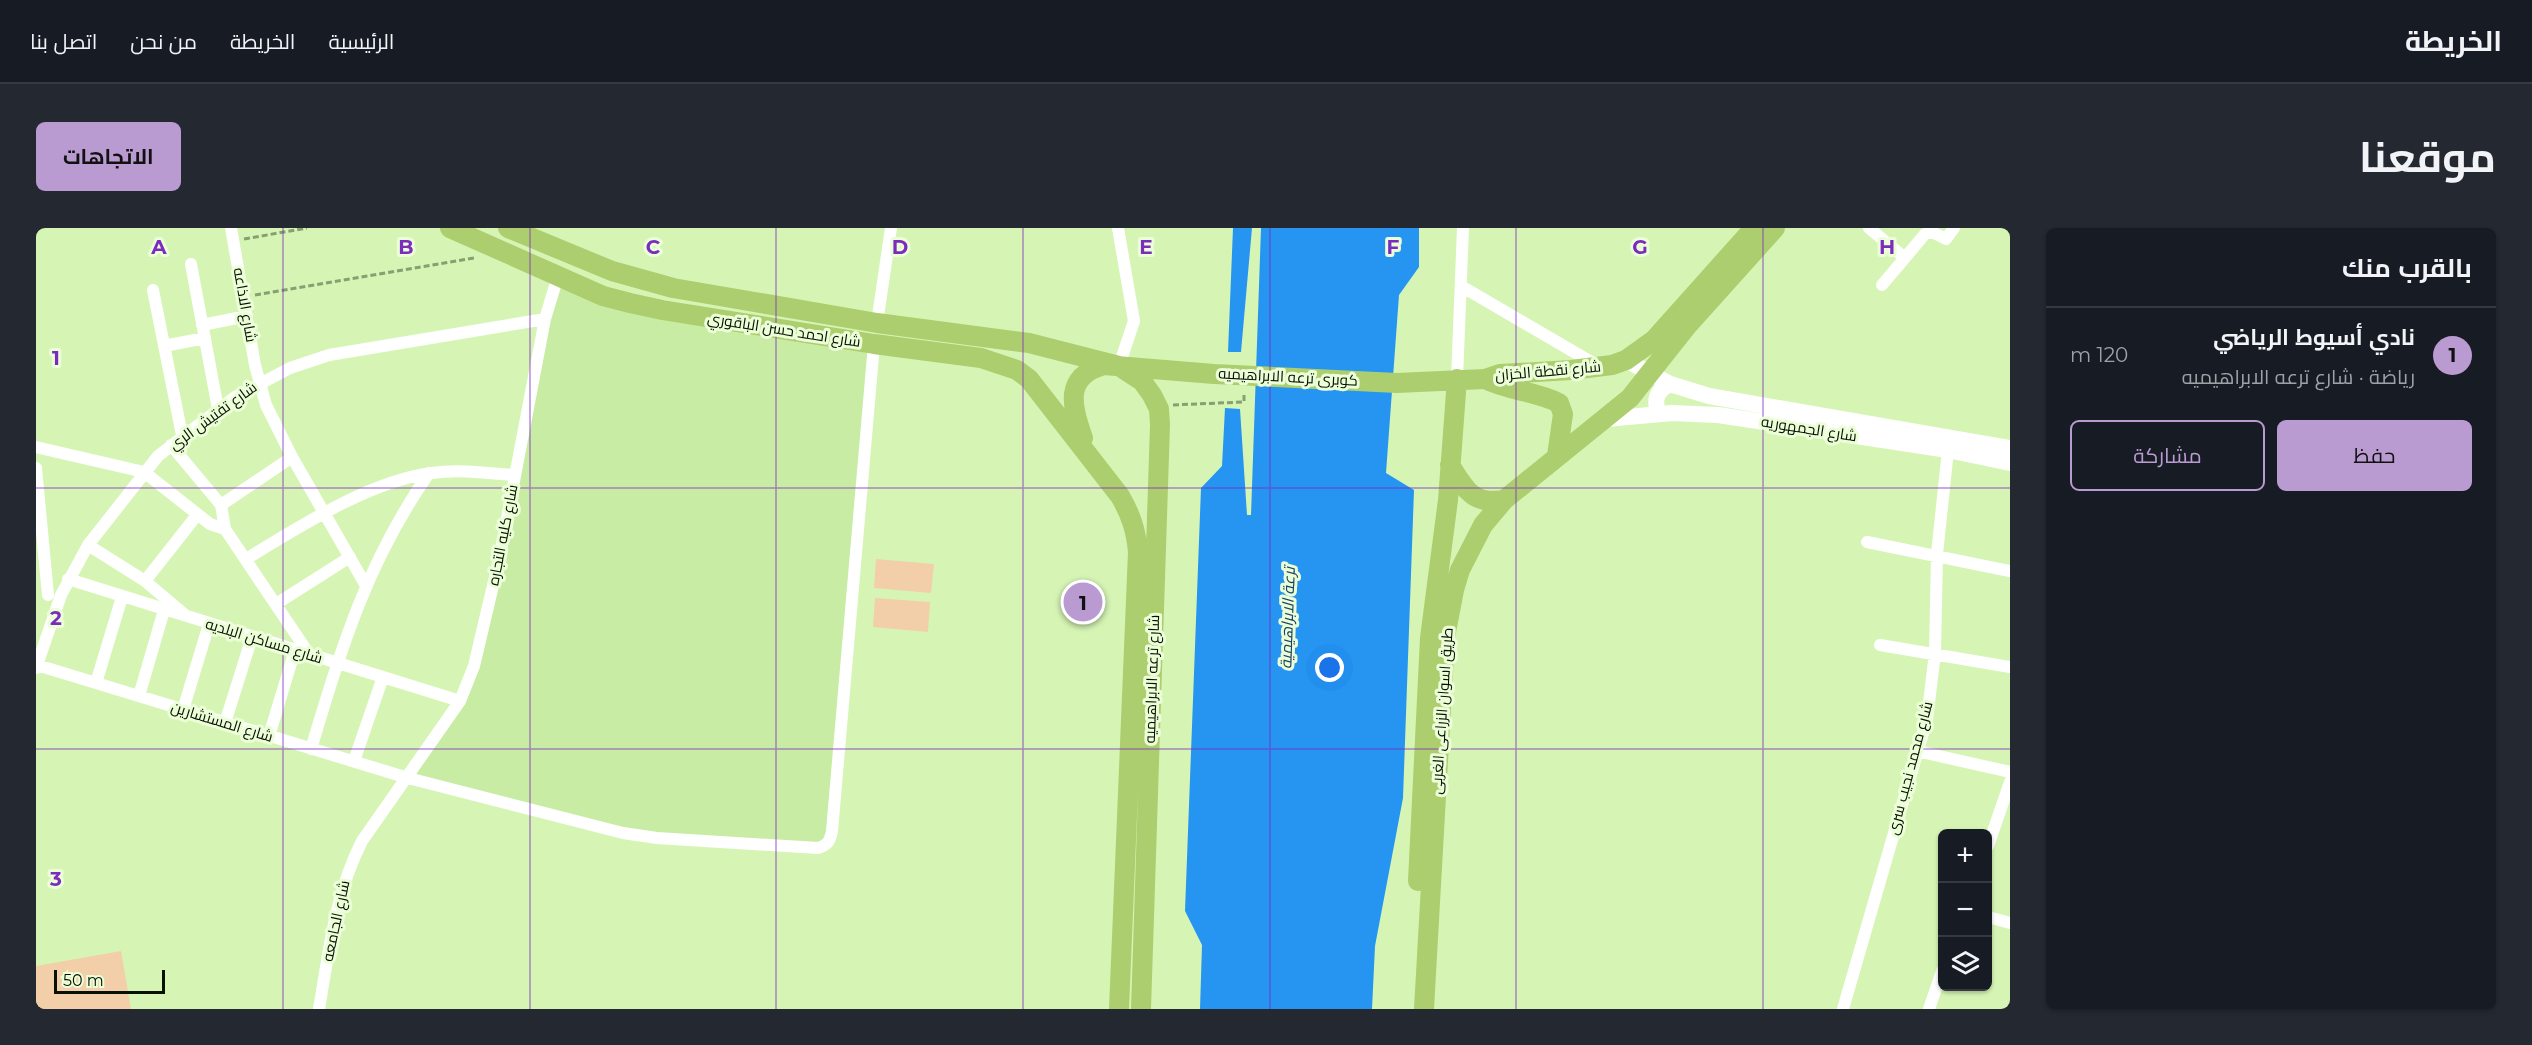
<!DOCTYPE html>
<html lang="ar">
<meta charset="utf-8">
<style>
body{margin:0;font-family:Montserrat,Cairo,sans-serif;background:#242831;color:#f1f3f6;direction:rtl}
.controls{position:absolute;right:18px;bottom:18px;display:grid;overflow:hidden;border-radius:9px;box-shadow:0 2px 4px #0004}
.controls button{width:54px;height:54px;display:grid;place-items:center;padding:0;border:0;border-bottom:2px solid #363941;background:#171b24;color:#f1f3f6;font:30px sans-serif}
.scale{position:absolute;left:18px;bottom:15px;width:111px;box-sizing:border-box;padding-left:6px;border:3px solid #081100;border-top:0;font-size:16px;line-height:21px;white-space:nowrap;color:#081100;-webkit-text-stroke:4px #ebfed8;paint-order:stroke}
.you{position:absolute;left:1294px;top:440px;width:21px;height:21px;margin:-15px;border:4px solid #fff;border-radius:50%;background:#1a73e8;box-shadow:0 0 0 9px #1a73e833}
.badge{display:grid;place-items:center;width:39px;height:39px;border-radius:50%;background:#ba9bd1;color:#111;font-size:20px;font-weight:700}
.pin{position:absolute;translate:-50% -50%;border:3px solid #fff;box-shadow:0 2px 6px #0006}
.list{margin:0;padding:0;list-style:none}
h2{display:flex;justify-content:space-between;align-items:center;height:78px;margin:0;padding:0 24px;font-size:26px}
h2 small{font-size:20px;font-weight:400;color:#9ea1a6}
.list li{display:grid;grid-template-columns:39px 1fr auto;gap:18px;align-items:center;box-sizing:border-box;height:96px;padding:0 24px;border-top:2px solid #363941}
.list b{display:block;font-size:22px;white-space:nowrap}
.list p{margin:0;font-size:20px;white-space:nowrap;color:#9ea1a6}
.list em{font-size:20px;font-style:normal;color:#9ea1a6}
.actions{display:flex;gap:12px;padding:18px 24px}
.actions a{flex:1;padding:14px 0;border:2px solid #ba9bd1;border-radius:9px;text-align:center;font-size:21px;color:#ba9bd1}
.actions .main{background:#ba9bd1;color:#111}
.icon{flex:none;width:33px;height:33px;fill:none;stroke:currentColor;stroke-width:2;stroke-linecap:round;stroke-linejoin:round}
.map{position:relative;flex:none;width:1974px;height:781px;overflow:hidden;direction:ltr;border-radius:9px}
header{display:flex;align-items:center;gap:36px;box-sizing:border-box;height:84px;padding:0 30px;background:#171b24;border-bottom:2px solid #363941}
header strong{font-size:28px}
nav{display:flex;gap:33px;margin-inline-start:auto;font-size:21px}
.intro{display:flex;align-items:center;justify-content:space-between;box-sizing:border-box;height:144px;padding:0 36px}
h1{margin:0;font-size:42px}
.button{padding:15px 27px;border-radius:9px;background:#ba9bd1;color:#111;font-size:21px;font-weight:700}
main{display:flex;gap:36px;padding:0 36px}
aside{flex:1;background:#171b24;border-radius:9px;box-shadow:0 2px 4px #0004}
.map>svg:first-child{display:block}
.built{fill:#c9eca4}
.green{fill:#f2cfa8}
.water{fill:#2595f1}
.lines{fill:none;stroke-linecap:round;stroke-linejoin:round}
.path{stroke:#889f71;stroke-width:3;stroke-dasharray:6 3;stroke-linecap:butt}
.minor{stroke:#fff;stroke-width:12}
.tertiary{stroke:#fff;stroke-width:16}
.primary{stroke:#adce6e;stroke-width:20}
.grid{fill:none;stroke:#7b2cbf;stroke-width:1.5;stroke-opacity:0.55}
.labels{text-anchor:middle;stroke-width:6;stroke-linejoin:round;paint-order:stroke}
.street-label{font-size:15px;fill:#081100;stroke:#ebfed8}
.water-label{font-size:16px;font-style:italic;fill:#194167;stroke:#ebfed8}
.grid-label{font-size:20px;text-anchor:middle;font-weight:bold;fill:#7b2cbf;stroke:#ebfed8;stroke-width:6;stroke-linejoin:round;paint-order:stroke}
</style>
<header>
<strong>الخريطة</strong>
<nav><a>الرئيسية</a><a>الخريطة</a><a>من نحن</a><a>اتصل بنا</a></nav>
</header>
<div class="intro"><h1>موقعنا</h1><a class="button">الاتجاهات</a></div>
<main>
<aside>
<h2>بالقرب منك<small></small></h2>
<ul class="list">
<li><span class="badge">1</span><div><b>نادي أسيوط الرياضي</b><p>رياضة · شارع ترعه الابراهيميه</p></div><em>120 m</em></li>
</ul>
<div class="actions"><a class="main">حفظ</a><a>مشاركة</a></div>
</aside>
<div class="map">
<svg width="1974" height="781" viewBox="0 0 1974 781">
<rect width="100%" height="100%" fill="#d6f5b5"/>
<path class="built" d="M522 48 543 58 838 116 789 618 621 610 372 550 432 456Z"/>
<path class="green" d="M840 331 898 336 895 365 838 360Z
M839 370 894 374 892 404 837 399Z
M85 723 95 781H0V738Z"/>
<path class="water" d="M1197 0H1216L1205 124H1192Z
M1225 0H1383V39L1363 67 1350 245 1378 262 1367 570 1339 718 1336 781H1164L1166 717 1149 683 1165 260 1186 238 1189 180 1204 181 1211 287H1215Z"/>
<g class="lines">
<path class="path" d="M208 11 271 0
M219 67 438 30
M1137 177 1208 174V164"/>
<path class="minor" d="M195 0 219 137 230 177 256 229 329 356
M1082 0 1098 93 1083 138
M1833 0 1869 30
M155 36 182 181
M1846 57 1889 6 1896 4 1910 11 1918 0
M1425 58 1562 138
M117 62 146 207
M841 95 855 0
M166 97 211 88
M128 118 169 110
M1421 151 1427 0
M135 217 185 277 189 301 273 426
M0 219 108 244 174 296 189 301
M0 240 12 367
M185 277 256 229
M1831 314 1974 343
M52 317 109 353 148 386
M210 331C263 299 333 253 396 245 423 241 451 245 478 247
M32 351 424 473
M109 353 161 287
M240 376 314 329
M1844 417 1974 439
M1 437 372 550 587 605 621 610 782 620C792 617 794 613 796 603L838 116
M0 440 25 367 52 317 122 228 199 169 254 140 293 127 509 91
M60 455 86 369
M103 468 128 382
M147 482 173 396
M189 495 216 409
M233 508 259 422
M275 521C306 418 331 334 393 245
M1881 523 1974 544
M318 533 347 449
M1952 618 1974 554
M1952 689 1974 695
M283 781C293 723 299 666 326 613L424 473 438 438 463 332 509 91 522 48
M1807 781 1891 491 1899 425 1901 326 1912 222
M1893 781 1906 743"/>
<path class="tertiary" d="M1590 132 1634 156 1673 168 1974 220
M1622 186C1618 171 1620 163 1634 156
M1570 191 1636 185 1682 187 1912 222 1974 235"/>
<path class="primary" d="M414 0 567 68 594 75 626 82 838 116 945 130 981 142 993 151 1084 268C1095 287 1100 302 1102 324L1083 781
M472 0 576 43 637 60 841 95 993 115 1083 138 1106 153 1116 167 1123 181 1124 197 1105 781
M1449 151C1473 163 1500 163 1523 175L1527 186 1521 228
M1047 210C1036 178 1027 149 1068 137L1178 146 1361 155 1449 151 1464 146 1535 142 1576 137 1590 132 1618 112 1718 0
M1414 237C1429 261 1436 277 1468 272
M1382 653 1394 410 1412 272 1421 151
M1388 781 1409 409 1418 362 1424 342 1447 297 1468 272 1594 170 1651 98 1739 0"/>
</g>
<path class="grid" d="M247 0V781M494 0V781M740 0V781M987 0V781M1234 0V781M1480 0V781M1727 0V781M0 260H1974M0 521H1974"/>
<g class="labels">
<g class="street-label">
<text transform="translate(209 77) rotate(80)" y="5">شارع الاذاعه</text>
<text transform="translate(748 102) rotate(9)" y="5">شارع احمد حسن الباقوري</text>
<text transform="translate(1512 143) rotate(-5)" y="5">شارع نقطة الخزان</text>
<text transform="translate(1252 149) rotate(3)" y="5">كوبرى ترعه الابراهيميه</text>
<text transform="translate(177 188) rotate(-36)" y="5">شارع تفتيش الري</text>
<text transform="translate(1773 201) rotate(9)" y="5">شارع الجمهوريه</text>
<text transform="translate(467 307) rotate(-79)" y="5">شارع كليه التجاره</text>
<text transform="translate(228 413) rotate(17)" y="5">شارع مساكن البلديه</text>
<text transform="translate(1116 451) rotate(-88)" y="5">شارع ترعه الابراهيميه</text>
<text transform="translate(1406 483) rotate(-86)" y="5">طريق اسوان الزراعى الغربى</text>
<text transform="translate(186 494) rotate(17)" y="5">شارع المستشارين</text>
<text transform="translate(1874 540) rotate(-75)" y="5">شارع محمد نجيب سرى</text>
<text transform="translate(300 693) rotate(-78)" y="5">شارع الجامعه</text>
</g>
<g class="water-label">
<text transform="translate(1251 390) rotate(-88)" y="6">ترعة الابراهيمية</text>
</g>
</g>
<g class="grid-label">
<text x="123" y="26">A</text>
<text x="370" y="26">B</text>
<text x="617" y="26">C</text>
<text x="864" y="26">D</text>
<text x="1110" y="26">E</text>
<text x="1357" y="26">F</text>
<text x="1604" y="26">G</text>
<text x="1851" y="26">H</text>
<text x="20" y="137">1</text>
<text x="20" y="397">2</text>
<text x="20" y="658">3</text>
</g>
</svg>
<div class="controls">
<button>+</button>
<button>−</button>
<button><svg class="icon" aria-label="layers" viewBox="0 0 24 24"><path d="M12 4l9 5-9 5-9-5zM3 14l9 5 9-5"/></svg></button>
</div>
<div class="scale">50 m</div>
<div class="you"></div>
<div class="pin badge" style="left:1047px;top:374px">1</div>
</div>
</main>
